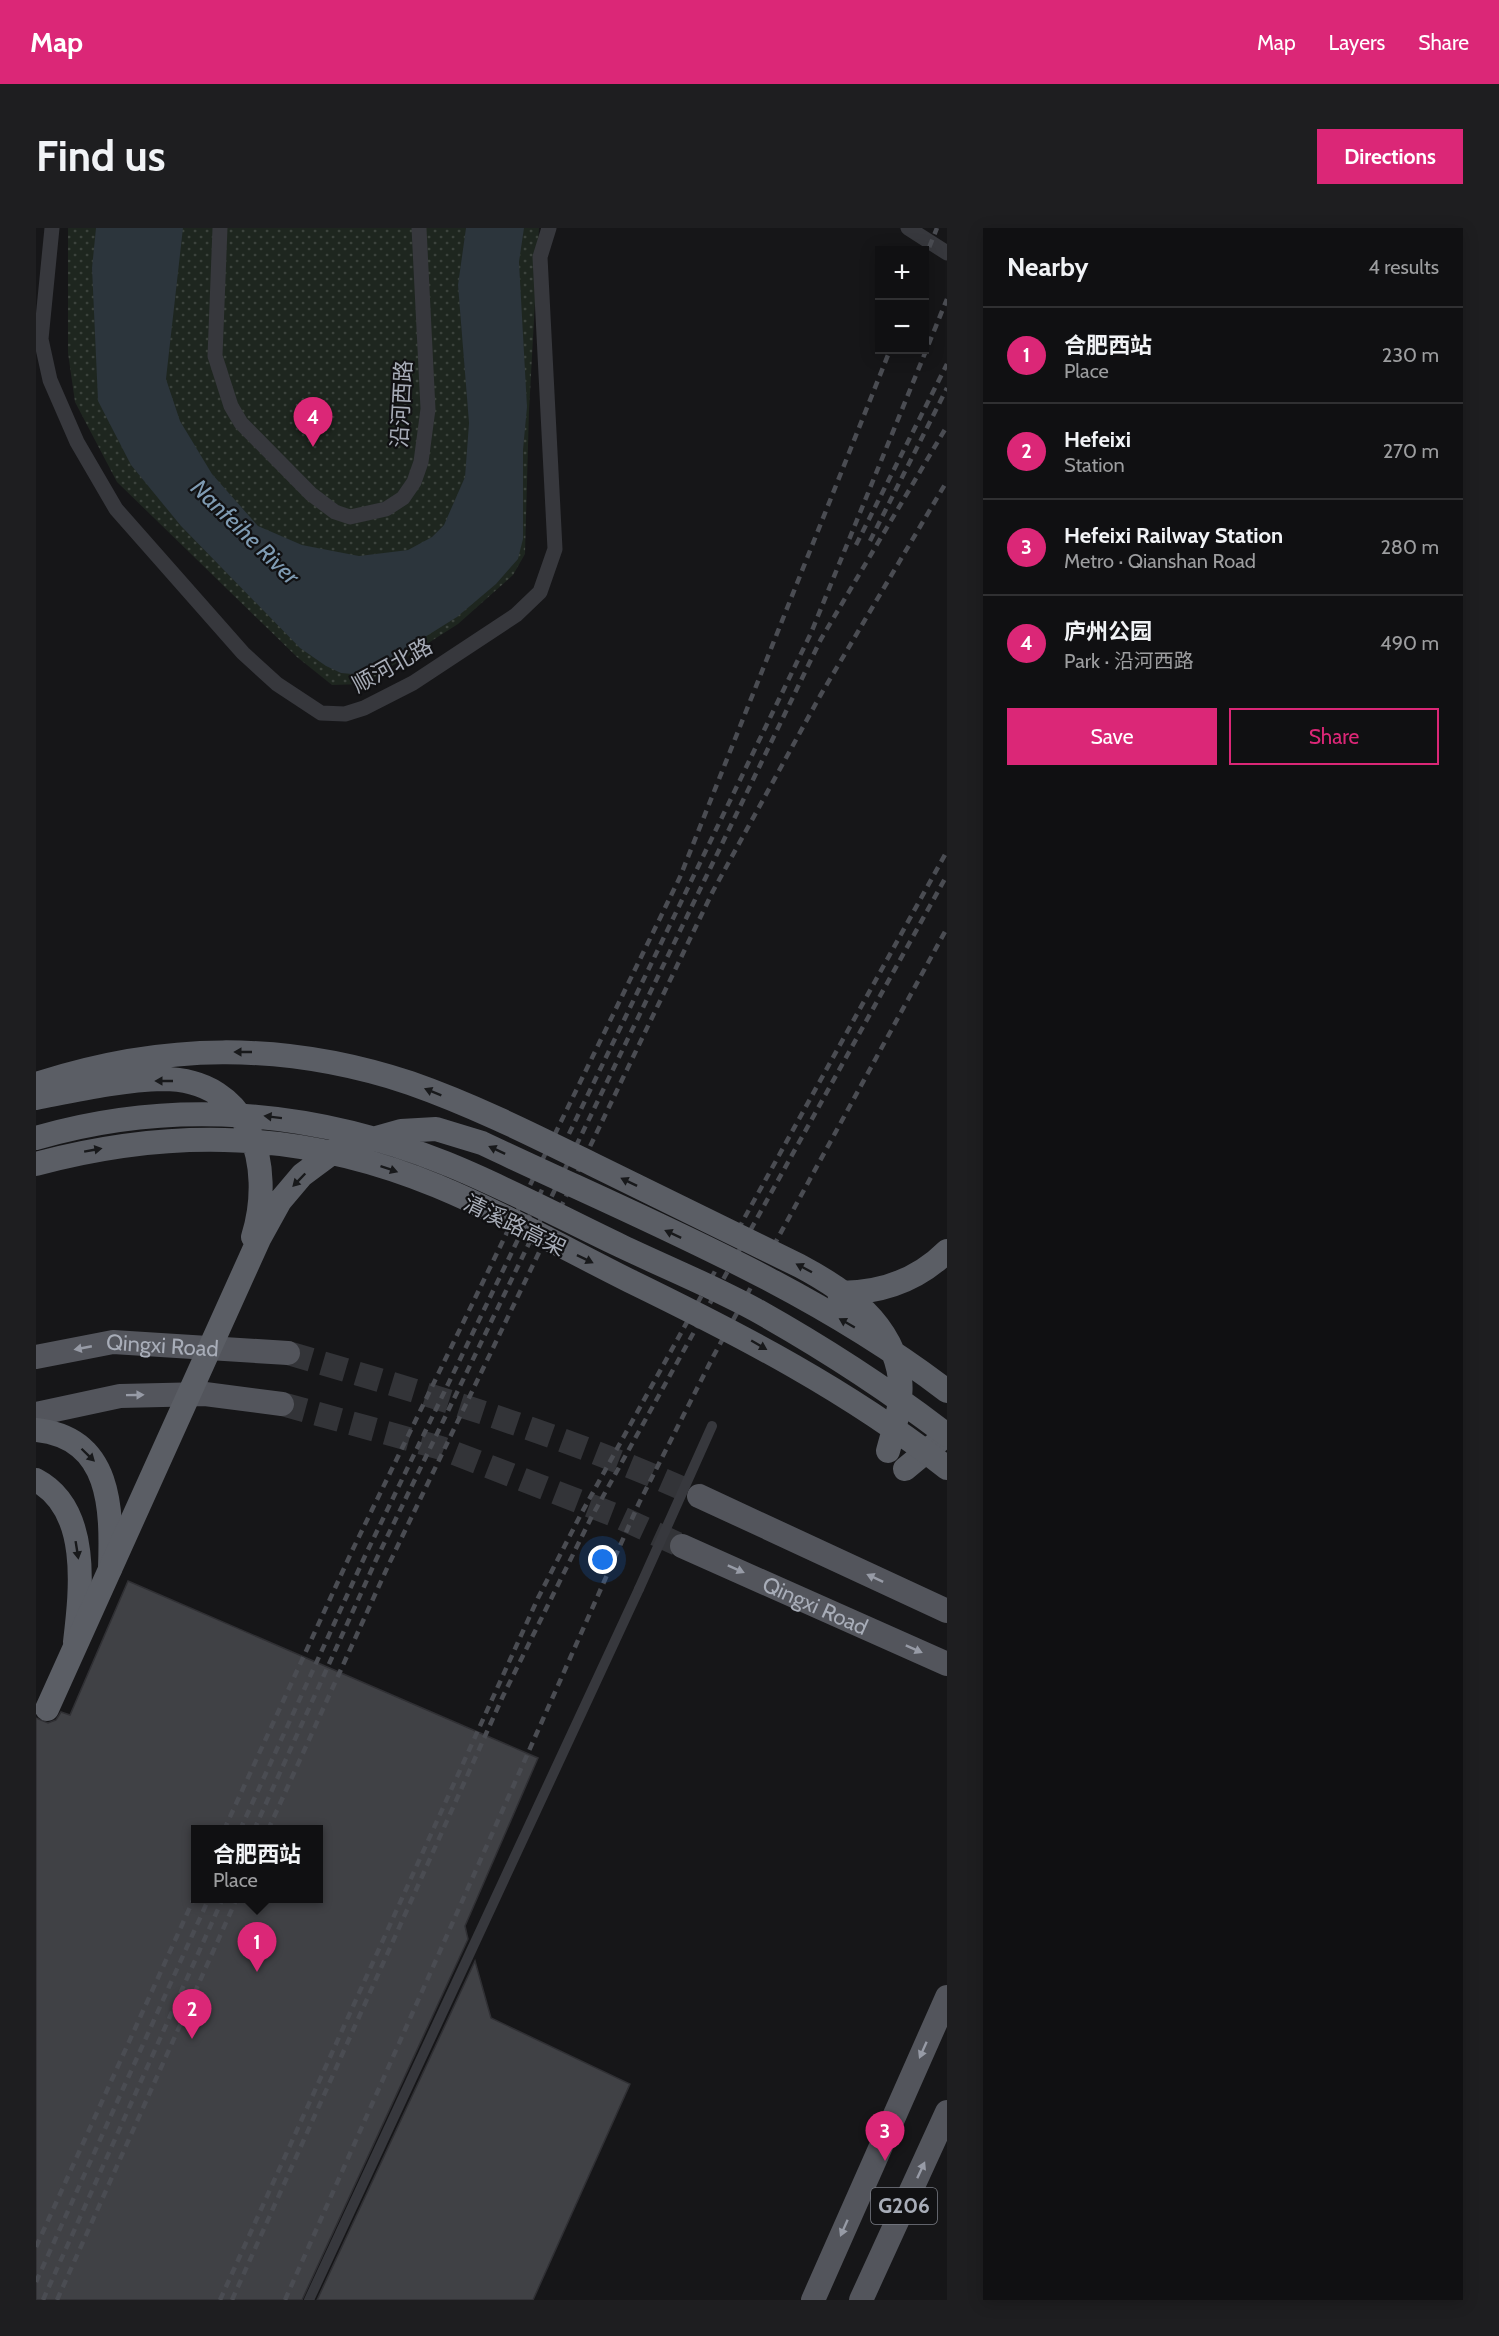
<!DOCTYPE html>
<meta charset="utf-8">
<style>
body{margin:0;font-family:Cabin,"Noto Sans SC",sans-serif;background:#1e1e20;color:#f1f3f6}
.controls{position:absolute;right:18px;top:18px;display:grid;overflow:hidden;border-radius:0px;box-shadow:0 3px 15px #0003}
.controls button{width:54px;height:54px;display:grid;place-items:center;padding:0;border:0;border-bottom:2px solid #303032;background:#101012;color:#f1f3f6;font:30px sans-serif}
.you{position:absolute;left:567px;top:1332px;width:21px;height:21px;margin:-15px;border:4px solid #fff;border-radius:50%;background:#1a73e8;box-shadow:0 0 0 9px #1a73e833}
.badge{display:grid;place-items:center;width:39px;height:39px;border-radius:50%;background:#db2777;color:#fff;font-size:20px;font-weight:700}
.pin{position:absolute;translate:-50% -50px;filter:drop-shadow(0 2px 3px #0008)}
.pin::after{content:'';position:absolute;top:32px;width:21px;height:18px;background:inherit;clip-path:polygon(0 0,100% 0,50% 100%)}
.popup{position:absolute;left:155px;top:1597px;width:132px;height:78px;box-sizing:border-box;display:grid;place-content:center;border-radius:0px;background:#101012;filter:drop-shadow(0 2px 4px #0005);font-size:20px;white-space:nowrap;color:#9c9d9f}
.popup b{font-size:22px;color:#f1f3f6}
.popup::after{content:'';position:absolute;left:50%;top:100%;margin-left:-12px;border:12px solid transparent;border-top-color:#101012}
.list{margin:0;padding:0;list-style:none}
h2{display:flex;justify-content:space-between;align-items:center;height:78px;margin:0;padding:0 24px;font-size:26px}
h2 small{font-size:20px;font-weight:400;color:#9c9d9f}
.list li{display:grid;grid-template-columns:39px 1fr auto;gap:18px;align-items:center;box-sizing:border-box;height:96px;padding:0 24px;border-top:2px solid #303032}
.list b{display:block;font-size:22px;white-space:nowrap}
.list p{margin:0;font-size:20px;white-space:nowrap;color:#9c9d9f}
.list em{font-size:20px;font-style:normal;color:#9c9d9f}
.actions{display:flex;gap:12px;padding:18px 24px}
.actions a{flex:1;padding:14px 0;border:2px solid #db2777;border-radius:0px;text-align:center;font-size:21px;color:#db2777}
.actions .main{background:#db2777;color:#fff}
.map{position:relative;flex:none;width:911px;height:2072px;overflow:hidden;border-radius:0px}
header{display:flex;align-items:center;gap:36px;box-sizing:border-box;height:84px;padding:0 30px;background:#db2777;color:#fff}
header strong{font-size:28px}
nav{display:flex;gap:33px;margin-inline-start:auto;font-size:21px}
.intro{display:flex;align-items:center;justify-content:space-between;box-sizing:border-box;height:144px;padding:0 36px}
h1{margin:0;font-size:42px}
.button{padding:15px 27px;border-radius:0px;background:#db2777;color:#fff;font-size:21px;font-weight:700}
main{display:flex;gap:36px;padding:0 36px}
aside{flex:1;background:#101012;border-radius:0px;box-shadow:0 3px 15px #0003}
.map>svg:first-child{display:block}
.park{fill:url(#park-dots)}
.water{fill:#2c353c}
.building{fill:#404145;stroke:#303034;stroke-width:1.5;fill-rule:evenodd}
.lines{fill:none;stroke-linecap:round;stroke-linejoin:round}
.primary-tunnel{stroke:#333438;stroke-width:24;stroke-dasharray:24 12;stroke-linecap:butt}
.pedestrian{stroke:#37383d;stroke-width:10}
.minor{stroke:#37383d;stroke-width:15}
.primary{stroke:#53555c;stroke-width:24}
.trunk{stroke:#5b5e65;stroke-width:24}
.rail{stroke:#4a4c52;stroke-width:4.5;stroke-dasharray:8 6;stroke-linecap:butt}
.pedestrian-bridge{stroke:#37383d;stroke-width:10}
.trunk-bridge{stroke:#5b5e65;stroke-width:24}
.oneway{fill:#18191b}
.oneway2{fill:#979ba6}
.labels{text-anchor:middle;stroke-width:4.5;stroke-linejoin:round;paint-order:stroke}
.shield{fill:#111113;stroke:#7b7e86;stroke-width:1.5}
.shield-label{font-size:21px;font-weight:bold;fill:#a8adb8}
.street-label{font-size:22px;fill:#a8adb8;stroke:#111113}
.water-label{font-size:24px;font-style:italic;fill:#7f9bb3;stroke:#111113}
</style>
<header>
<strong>Map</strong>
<nav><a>Map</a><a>Layers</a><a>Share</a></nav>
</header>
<div class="intro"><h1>Find us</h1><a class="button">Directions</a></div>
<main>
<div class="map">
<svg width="911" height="2072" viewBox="0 0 911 2072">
<defs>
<pattern id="park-dots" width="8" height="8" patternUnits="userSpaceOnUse" patternTransform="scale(1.5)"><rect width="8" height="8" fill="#1e261f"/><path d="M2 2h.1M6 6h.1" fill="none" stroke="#3c433d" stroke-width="1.8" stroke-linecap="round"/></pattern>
</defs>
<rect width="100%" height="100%" fill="#161618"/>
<path class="park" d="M32 0H503L493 183 489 326 477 347 422 396 328 456 296 457 261 429 81 254 39 174 32 125Z"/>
<path class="water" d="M60 0H147L130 151 144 193 176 246 222 298 266 317 323 328 372 322 396 309 408 297 429 249 433 195 422 57 430 0H488L483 34 491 179 487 222V311L482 331 460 356 421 389 333 444 316 446 305 445 290 438 264 420 145 298 95 237 62 173 56 40Z"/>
<path class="building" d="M92 1353 502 1530 429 1698 432 1711 266 2072H0V1490L12 1495 20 1492 25 1484 34 1487ZM159 1602H282V1671H159Z
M439 1733 455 1790 594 1856 497 2072H281Z"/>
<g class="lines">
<path class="primary-tunnel" d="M252 1125C392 1166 530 1207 663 1268
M246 1176 405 1220 581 1288 646 1318"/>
<path class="pedestrian" d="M273 2072 603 1361"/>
<path class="minor" d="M16 0 5 111 14 152 41 214 80 281 207 425 241 456 285 485 309 486 328 480 377 455 480 387 504 364 519 321 504 29 513 0
M184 0 179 128 195 178 205 195 275 266 299 284 314 289 350 281 367 270 378 254 385 234 392 181 383 0
M872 0 911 25"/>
<g class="primary">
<path id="s1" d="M0 1129 77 1114 252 1125"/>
<path d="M0 1186 84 1168 169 1166 246 1176"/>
<path d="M663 1268 911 1383"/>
<path id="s2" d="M646 1318 911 1436"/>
<path d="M777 2072 911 1769"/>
<path d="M825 2072 911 1884"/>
</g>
<path class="trunk" d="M0 1202C76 1210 76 1281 74 1341
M869 1241 904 1212
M0 1252C55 1281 45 1363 39 1414"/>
<path class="rail" d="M888 32 901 0
M834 313 911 160
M820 317 911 136
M188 1602 316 1323 644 649 854 122
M204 1602 329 1328 775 405 911 71
M218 1602 340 1332 785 411 911 198
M232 1602 352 1338 677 663 784 468 911 253
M0 2019 160 1666
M0 2054 173 1670
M7 2072 187 1670
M21 2072 201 1670
M184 2072 502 1370 545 1286 911 623
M196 2072 467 1468 555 1290 911 647
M249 2072 603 1275 678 1127 911 700"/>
<path class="pedestrian-bridge" d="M603 1361 676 1198"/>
<path class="trunk-bridge" d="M0 856C126 815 247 813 374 855 437 877 497 907 556 936 626 970 695 1004 764 1038 809 1062 857 1095 864 1151 867 1175 858 1200 852 1223
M0 870C41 862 85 852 127 851 215 851 239 938 217 1009
M0 910C137 870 277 882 409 935 469 959 526 990 585 1018 629 1039 676 1058 720 1082 786 1119 851 1161 911 1207
M0 936C138 899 268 903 401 958 466 985 530 1021 594 1053 705 1107 813 1163 911 1240
M803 1065C845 1065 881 1053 911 1023
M11 1481 223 1011 244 973 266 947 301 921 365 903 400 901 446 915C604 990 771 1056 911 1163"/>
</g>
<defs><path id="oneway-solid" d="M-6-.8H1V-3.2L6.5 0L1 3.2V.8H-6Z" transform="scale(1.5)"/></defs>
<g class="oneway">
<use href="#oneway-solid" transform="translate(207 824) rotate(-180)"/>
<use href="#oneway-solid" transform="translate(128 853) rotate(-180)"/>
<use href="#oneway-solid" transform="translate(397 864) rotate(-158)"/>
<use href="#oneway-solid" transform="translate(237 889) rotate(-173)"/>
<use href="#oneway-solid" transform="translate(57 922) rotate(-10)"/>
<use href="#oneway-solid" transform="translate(461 922) rotate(-155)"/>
<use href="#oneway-solid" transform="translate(353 941) rotate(19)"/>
<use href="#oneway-solid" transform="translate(263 952) rotate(134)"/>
<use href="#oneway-solid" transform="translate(593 954) rotate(-154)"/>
<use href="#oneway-solid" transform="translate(637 1006) rotate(-155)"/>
<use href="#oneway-solid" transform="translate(549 1031) rotate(26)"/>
<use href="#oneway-solid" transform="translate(768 1040) rotate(-152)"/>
<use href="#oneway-solid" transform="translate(811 1095) rotate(-150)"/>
<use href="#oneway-solid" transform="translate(723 1117) rotate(30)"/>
<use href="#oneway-solid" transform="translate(52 1227) rotate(44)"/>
<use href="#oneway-solid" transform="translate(41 1322) rotate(81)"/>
</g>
<g class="oneway2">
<use href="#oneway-solid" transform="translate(47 1120) rotate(169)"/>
<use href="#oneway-solid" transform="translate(99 1167) rotate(-1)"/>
<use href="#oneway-solid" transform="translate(700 1341) rotate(24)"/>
<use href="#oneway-solid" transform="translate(839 1350) rotate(-155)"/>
<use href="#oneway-solid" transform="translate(878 1421) rotate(24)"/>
<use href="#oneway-solid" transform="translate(887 1822) rotate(114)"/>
<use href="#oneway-solid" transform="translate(885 1942) rotate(-65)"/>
<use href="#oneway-solid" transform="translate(808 2000) rotate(114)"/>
</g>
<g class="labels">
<rect class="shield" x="835" y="1960" width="66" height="36" rx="4.5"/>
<g class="shield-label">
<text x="868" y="1985">G206</text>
</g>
<g class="street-label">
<text transform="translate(365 176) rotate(-87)" y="8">沿河西路</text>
<text transform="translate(356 437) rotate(-29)" y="8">顺河北路</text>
<text transform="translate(479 997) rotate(26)" y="8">清溪路高架</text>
<text dy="8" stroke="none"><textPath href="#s1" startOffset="128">Qingxi Road</textPath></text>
<text dy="8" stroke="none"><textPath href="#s2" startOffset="146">Qingxi Road</textPath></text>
</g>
<g class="water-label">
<text transform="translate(209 304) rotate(44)" y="8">Nanfeihe River</text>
</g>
</g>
</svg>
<div class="controls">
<button>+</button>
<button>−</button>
</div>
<div class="you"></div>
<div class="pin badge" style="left:221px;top:1744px">1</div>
<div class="popup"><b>合肥西站</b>Place</div>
<div class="pin badge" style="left:156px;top:1811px">2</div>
<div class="pin badge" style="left:849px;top:1933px">3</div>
<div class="pin badge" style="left:277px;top:219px">4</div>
</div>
<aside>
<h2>Nearby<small>4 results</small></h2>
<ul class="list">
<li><span class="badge">1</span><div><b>合肥西站</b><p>Place</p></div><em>230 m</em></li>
<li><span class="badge">2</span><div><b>Hefeixi</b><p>Station</p></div><em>270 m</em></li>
<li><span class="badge">3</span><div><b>Hefeixi Railway Station</b><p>Metro · Qianshan Road</p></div><em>280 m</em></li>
<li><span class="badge">4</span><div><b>庐州公园</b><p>Park · 沿河西路</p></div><em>490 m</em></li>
</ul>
<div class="actions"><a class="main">Save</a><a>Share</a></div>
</aside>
</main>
